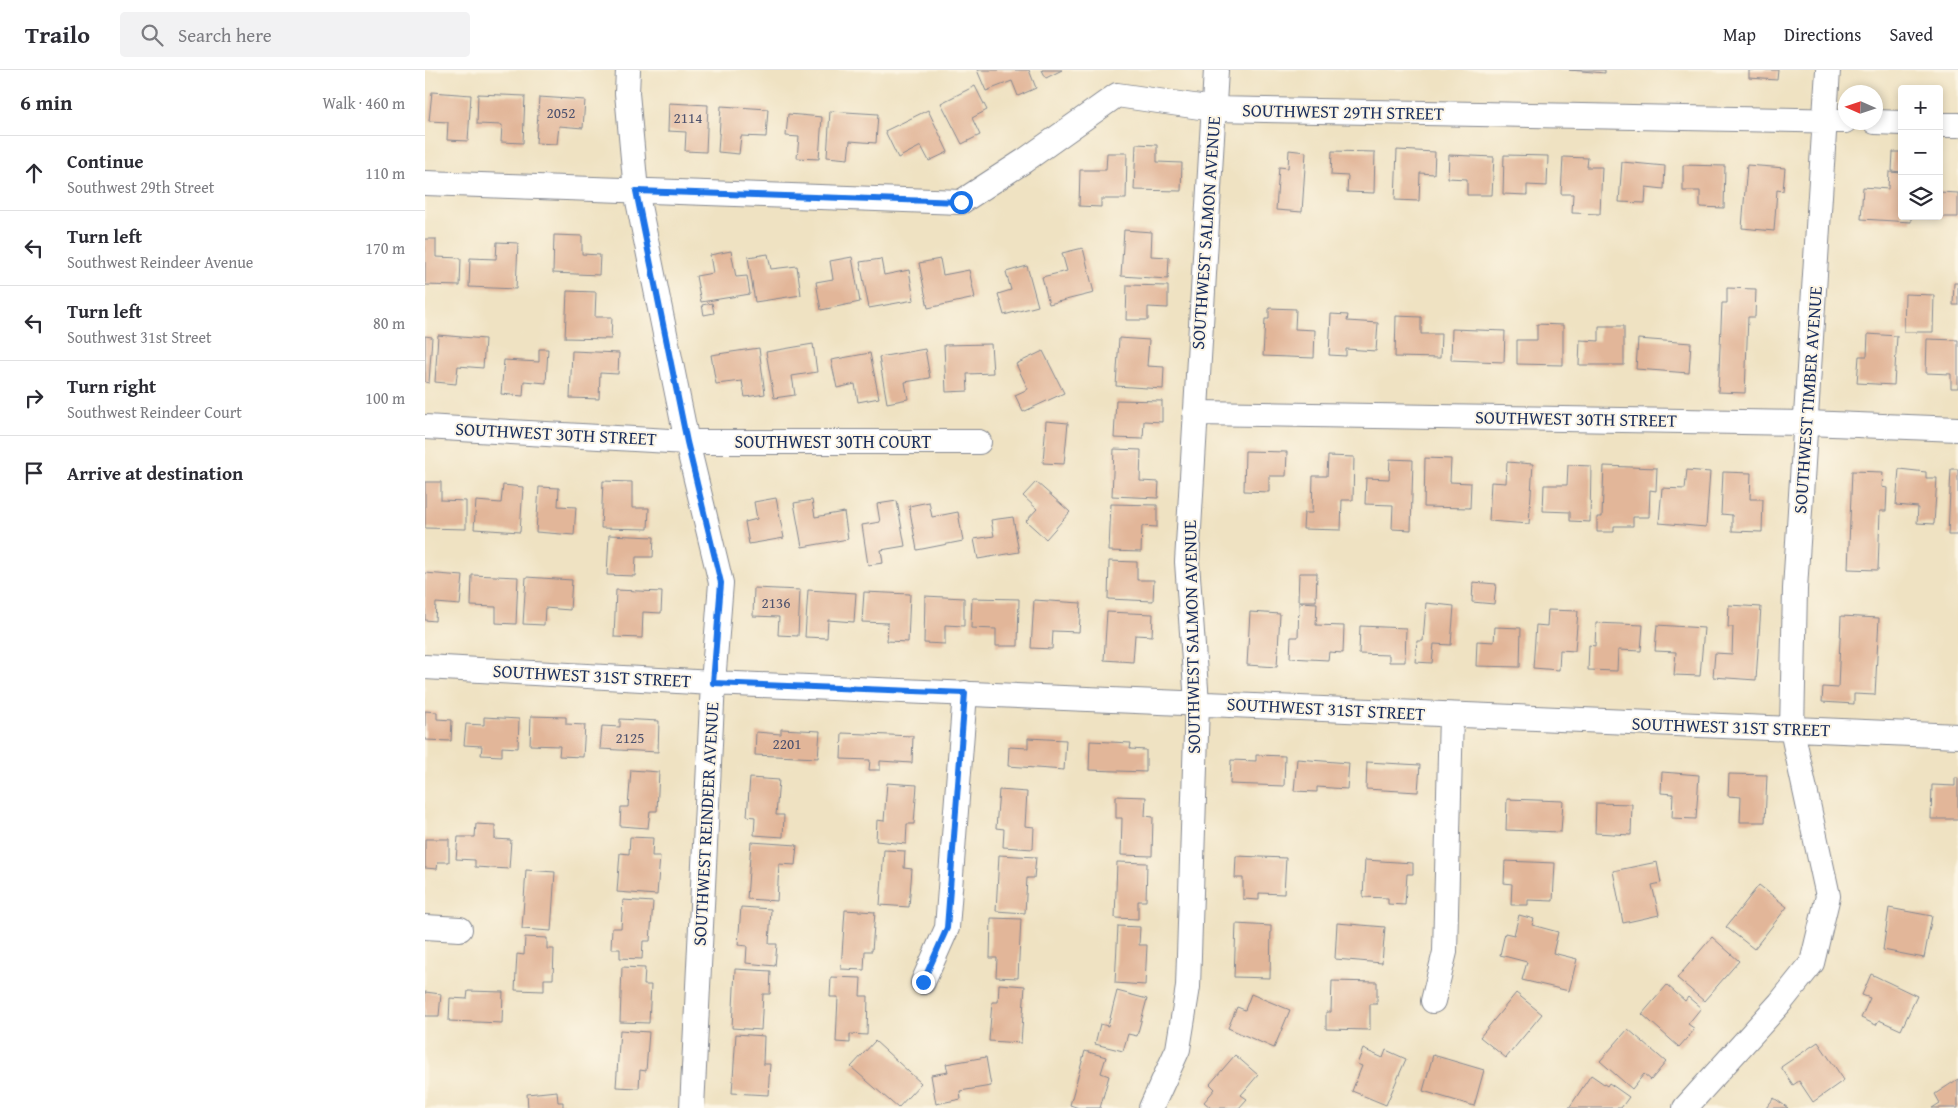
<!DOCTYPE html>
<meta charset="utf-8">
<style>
body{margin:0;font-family:"Gentium Book Plus",serif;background:#f2f2f3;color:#2b2b33}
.controls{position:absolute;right:15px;top:15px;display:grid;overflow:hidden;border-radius:5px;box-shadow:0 2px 8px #0003}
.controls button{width:45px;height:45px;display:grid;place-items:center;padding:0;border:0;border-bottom:1px solid #e1e1e2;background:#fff;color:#2b2b33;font:25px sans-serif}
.compass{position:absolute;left:1413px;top:15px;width:45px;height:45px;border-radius:50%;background:#fff;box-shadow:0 2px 8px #0003;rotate:273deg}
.stop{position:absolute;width:15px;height:15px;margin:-11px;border:4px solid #1a73e8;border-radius:50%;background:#fff}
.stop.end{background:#1a73e8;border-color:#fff;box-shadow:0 1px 5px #0008}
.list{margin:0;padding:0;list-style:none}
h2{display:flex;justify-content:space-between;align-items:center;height:65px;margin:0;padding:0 20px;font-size:21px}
h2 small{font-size:16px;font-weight:400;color:#7c7c81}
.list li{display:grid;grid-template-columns:32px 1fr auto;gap:15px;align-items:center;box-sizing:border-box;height:75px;padding:0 20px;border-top:1px solid #e1e1e2}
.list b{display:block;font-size:19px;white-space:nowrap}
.list p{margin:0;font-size:16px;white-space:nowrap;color:#7c7c81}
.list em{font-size:16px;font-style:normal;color:#7c7c81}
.icon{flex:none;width:28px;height:28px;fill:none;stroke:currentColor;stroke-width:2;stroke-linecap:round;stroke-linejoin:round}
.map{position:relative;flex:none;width:1533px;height:1038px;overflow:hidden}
header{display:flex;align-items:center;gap:30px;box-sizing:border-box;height:70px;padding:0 25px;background:#fff;border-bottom:1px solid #e1e1e2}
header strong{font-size:24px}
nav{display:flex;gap:28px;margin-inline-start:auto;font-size:18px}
.search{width:350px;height:45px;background:#f2f2f3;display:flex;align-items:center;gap:12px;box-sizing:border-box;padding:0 18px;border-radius:5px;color:#7c7c81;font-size:19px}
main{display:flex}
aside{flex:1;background:#fff}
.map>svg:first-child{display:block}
.building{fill:#e2b699}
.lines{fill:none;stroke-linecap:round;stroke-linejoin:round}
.minor-casing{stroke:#858890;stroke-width:26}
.minor{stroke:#fff;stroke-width:24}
.route{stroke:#1a73e8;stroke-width:6}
.labels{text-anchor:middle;stroke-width:4;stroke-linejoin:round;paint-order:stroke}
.number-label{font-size:15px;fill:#4d516d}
.street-label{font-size:18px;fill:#1b2f5e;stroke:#fcf5e5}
</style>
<header>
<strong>Trailo</strong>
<div class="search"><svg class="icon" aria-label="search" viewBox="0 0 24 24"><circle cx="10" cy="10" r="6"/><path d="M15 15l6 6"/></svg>Search here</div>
<nav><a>Map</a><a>Directions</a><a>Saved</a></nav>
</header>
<main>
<aside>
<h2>6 min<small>Walk · 460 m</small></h2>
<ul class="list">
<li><svg class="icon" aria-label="ahead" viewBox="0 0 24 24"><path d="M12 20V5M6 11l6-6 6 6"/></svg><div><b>Continue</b><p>Southwest 29th Street</p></div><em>110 m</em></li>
<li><svg class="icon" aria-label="left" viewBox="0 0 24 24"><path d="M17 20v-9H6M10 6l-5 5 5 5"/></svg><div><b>Turn left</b><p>Southwest Reindeer Avenue</p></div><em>170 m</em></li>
<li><svg class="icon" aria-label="left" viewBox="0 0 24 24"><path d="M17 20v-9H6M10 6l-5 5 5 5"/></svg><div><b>Turn left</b><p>Southwest 31st Street</p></div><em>80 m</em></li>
<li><svg class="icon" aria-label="right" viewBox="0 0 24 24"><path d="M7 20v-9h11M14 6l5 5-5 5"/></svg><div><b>Turn right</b><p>Southwest Reindeer Court</p></div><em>100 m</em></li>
<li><svg class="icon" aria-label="arrive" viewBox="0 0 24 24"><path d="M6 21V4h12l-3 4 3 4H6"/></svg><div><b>Arrive at destination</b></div></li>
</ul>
</aside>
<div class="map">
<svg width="1533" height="1038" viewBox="0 0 1533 1038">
<rect width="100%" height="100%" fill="#fcf5e5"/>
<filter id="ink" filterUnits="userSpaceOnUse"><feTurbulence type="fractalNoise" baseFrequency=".02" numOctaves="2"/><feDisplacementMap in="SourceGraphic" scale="10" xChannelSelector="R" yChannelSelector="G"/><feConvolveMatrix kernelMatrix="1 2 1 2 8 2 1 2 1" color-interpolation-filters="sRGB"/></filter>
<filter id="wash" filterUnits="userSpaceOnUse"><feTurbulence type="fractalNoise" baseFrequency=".0096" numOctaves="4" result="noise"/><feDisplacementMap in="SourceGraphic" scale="20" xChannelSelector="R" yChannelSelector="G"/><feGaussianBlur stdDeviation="1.12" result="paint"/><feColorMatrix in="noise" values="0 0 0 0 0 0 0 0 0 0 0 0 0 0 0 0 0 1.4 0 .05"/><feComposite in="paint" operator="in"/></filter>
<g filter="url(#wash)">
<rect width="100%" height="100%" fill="#efe2c2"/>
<g id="blocks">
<path class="building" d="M552 0H604L611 18 593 26 587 11 561 21Z
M617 0H637L621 8Z
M1144 0H1180V3Z
M1324 0H1353L1352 10 1324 8Z
M550 16 562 40 547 48 555 65 537 74 516 33Z
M7 22 46 25 43 71 22 70 23 52 4 51Z
M53 24 100 26 98 73 76 72 77 55 52 54Z
M114 27 160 30 158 58 134 56 132 74 111 73Z
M244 33 283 35 281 82 260 81 261 62 243 61Z
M296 36 343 39 341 67 316 66 314 84 293 82Z
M503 40 523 82 504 91 496 76 473 88 460 61Z
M405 41 453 44 451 73 425 71 423 89 402 87Z
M363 44 397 47 394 89 372 88 374 67 361 66Z
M711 74 732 75V92L757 93 756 121 709 120Z
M864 80 881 82 877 142 851 140 854 97 863 98Z
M972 80 1010 82 1009 104 995 103 994 131 970 130Z
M907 81 950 82 949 123 922 122 923 106 906 105Z
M1468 82H1477V102L1467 101Z
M682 83H702L701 129H676V137L654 136 655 100H681Z
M1024 85 1069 87 1067 125H1042V109L1023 108Z
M1079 85 1123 86 1122 116 1102 115V125L1078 124Z
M1138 87 1163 88 1162 97H1177L1175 144 1147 143 1148 124H1136Z
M1197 92 1240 96 1239 119 1221 117 1220 133 1194 132Z
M1258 95 1300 96 1299 138 1275 137V121H1258Z
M1322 95 1360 98 1358 121 1352 120 1349 161 1317 158Z
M1464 102 1477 103V146H1486V152L1436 149 1438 117 1463 119Z
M1514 122 1533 123V147H1514Z
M699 160 727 162 726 186 744 187 743 209 696 206Z
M129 165 157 166V184L175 185 174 205 128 203Z
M0 169H11V187L36 188 35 216 0 215Z
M72 172 93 173 91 219 44 217 45 188 71 189Z
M658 178 669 223 624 234 617 207 642 201 637 183Z
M306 181 311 207 322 206 325 224 276 232 271 206 288 203 285 185Z
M343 184 346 199 372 196 376 225 330 232 323 187Z
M427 187 435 232 396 240 391 212 408 209 405 191Z
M456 189 459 205 484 200 489 230 444 238 435 192Z
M515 189 518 205 544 200 550 228 503 238 494 193Z
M602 196 613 236 579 245 573 224 586 220 581 202Z
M1529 213H1533V235H1528Z
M702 215 743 216V238L723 237V250H701Z
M1302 218 1331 219 1330 247H1323L1320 323 1293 322 1297 233H1302Z
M142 221 171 222 170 247H187L186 269 140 268Z
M1480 224 1509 225 1508 262H1479Z
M287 233 289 243 279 245 277 235Z
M844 238 871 239 870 259 890 260 889 288 838 286 840 249H844Z
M906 244 923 245 922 251 953 253 951 281 921 279V286L904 285Z
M971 246 996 247V264H1016L1015 288 970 287Z
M1112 254 1138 255V295L1092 294V270H1112Z
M1174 256H1199V295H1154L1155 270 1174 271Z
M1027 259 1080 261 1079 292 1026 290Z
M1443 264 1472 266 1469 315 1432 313 1434 286H1442Z
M13 265 60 269 58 298 33 296 31 314 10 312Z
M0 266 7 267 4 313 0 312Z
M694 268 724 270 722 296 739 297 738 319 691 316Z
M1213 269 1266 273 1264 303 1211 299Z
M1502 269 1533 270V318H1526V304L1501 303Z
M388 274 392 302 367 306 370 325 349 328 341 282Z
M566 274 568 303 542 304 543 321 521 322 519 275Z
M334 278 340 324 320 327 317 311 291 314 286 285Z
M114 279H123L121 313 99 311 98 326 76 324 79 290 114 292Z
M500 279 505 308 480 312 483 329 462 333 454 287Z
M147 281 194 283 193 304 175 303 174 329 145 328Z
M618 281 639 323 598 342 590 325 603 319 591 294Z
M445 283 454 328 433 332 430 314 412 318 406 290Z
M691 330 737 331V352L719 351 718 369 689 368Z
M621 351 643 353 639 394 618 393Z
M689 379 716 380 715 411 734 412 733 428 687 426Z
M820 381 862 382 861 406H844V422L819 421Z
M903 386 929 387 928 430H917L916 460 878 459 879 443H887L888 406H902Z
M1000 388 1026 389 1025 412 1046 413 1045 438 999 437Z
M965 389 988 390 986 460 967 459 968 435 940 434 941 408 964 409Z
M1082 392 1108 394 1104 454 1064 451 1066 412 1081 413Z
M1143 395 1166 396 1165 452 1145 451V442L1118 441 1119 415H1142Z
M1179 396 1232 398 1231 421 1225 420 1224 447H1208V456H1189V462H1172V447H1177Z
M1474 399 1501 402V408H1512L1509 454 1492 453 1493 437 1471 435Z
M1526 399H1533V465H1523Z
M1262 400 1285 402 1281 457 1234 453 1237 418 1260 419Z
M1427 401 1458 402 1457 417 1462 418 1461 441H1455L1453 500 1423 499Z
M1298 402 1326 403 1325 429H1338L1337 462 1307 461V445L1296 444Z
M178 411 207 412V438H224L223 459 176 458Z
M0 412H16V430L41 431V459L0 458Z
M611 412 645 442 621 469 601 451 612 439 598 426Z
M78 415 98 417 95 462 49 459 51 431 76 433Z
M114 417 134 418 133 436 151 437 149 465 111 462Z
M351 428 359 468 324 474 320 452 332 449 329 432Z
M387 430 390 447 419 442 423 469 377 477 369 433Z
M472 431 480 476 456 480 458 493 443 495 437 455 455 452 452 434Z
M504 432 507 447 533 442 538 471 492 480 484 436Z
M686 434 732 435V457L717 456 716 482 684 481Z
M588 447 594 482 553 489 549 469 569 466 566 450Z
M184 465 229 467 228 487H211L210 506 182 505Z
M684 491 712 492V510H729L728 531 683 529Z
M0 503 38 506 35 535 11 533 10 551 0 550Z
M874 503H892L891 531H873Z
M47 505 93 507 91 554 71 553V537L46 536Z
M101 507 147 510 145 540 120 538 119 555 98 554Z
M1048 512 1071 514 1069 534 1047 532Z
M329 518 375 520 373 566 353 565 354 547 328 546Z
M191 520 237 522 236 543 218 542 217 568 189 567Z
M383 520 431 523 429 552 403 550 402 568 380 567Z
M439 522 485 524 483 572 462 571 463 553 437 552Z
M500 526 539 528V556L520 555V574L499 573Z
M547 528 594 529 593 576H571V559L546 558Z
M609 530 656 533 654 562 628 561 627 579 606 578Z
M874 532 892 533 891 555 919 556 918 583 904 582 903 590 865 588 866 567H873Z
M1001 533 1029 536 1026 575 1009 574 1007 593 990 592 992 571H998Z
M1304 535 1336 537 1331 610 1288 607 1290 583 1307 584 1308 557H1303Z
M1123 540 1153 541 1150 581 1135 580 1134 600 1108 598 1111 555 1122 556Z
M682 542 728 544 727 566 710 565 708 592 679 590Z
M825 542 855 544 852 597 822 595Z
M1416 546 1454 548 1450 625 1429 624V634L1397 632 1398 617 1413 618Z
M1171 553 1218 555 1216 581 1193 580 1192 601 1163 600 1164 575 1170 576Z
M1232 555 1279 558 1275 606 1249 605 1251 582 1230 581Z
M935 556 981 558 980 592H964V585L934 584Z
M1070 557 1096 558 1095 597 1051 596 1052 571 1069 572Z
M0 641 12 642V649L27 650 26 671 0 670Z
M106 646 141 647V654L160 655 158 687 134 686 135 676 105 675Z
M59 647 94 649 93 678 77 677V686L56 685 57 676 39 675 41 654 59 655Z
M195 649 234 651 233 682 175 679 177 656 195 657Z
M356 659 395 661 393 688 330 685 331 662 356 664Z
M417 663 488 666 487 693 455 691V700H444L445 690 416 689Z
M603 668 641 670 639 700 583 696 584 677 603 678Z
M665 671 706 673 705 679 721 680V702L664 700Z
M831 685 860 686 859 716 805 714 806 690 831 691Z
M872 689 924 693 922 719 892 717V722L869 721Z
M942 692 995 695 993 722 941 719Z
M206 700 234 702 232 741H225L223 758 195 756 196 737H203Z
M1237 702 1274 705 1271 749 1247 748 1248 724 1236 723Z
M1304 704 1342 705 1340 752H1315L1316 727 1303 726Z
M325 708 354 710 351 745H359L358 767 329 765 330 747 322 746Z
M1530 708H1533V749H1506L1507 715 1530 716Z
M462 713 492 715 489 754H482L481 774 451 771 452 750 459 751Z
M574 720 602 722 600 756 609 757 608 779 578 777 579 759 571 758Z
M691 726 721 727 720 746 728 747 727 786 696 785 697 748H691Z
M1082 729 1138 731 1136 762 1081 760Z
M1171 733 1207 734 1206 765 1170 763Z
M51 754 70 755V769L86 770 84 799 50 797V790L31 789 33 767H50Z
M205 767 228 768 227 786H235L232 825 192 822 195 783 204 784Z
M0 769H24V792H13L12 799 0 798Z
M326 772 372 775 370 795 354 794 352 831 322 829Z
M459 780 480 781 479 798 487 799 484 837 455 835Z
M574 785 611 787 609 808H602L600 843 571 841Z
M811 786 861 788 859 824 834 823V830L818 829V808H810Z
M940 790 988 793V804H982L980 835 963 834V828L938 827Z
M1080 791 1130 793 1128 831 1103 830V835H1086L1087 814 1079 813Z
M692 792 722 793 721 831H713V849L690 848Z
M1232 792 1236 813 1227 815 1234 845 1198 853 1188 801Z
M101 800 130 802 126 861 97 859Z
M1334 815 1362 837 1329 879 1301 857Z
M198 830 228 832 225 871H218L217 889 195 888V879H186L187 858H196Z
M316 837 346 839 344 874H352L350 896 321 893 322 876 313 875Z
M1464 838 1507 846 1499 888 1458 880Z
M420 840 450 842 447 881H440L439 900 416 899Z
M1094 845 1109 849 1107 855 1133 862 1128 883 1152 889 1144 921 1097 910 1102 892 1075 885 1080 863 1089 865Z
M566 848 596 849 593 908 571 907 572 888H565Z
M912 853 960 857 957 893 910 889Z
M811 854 846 856 845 908 809 907Z
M693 856 715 857 714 875H722L720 915 690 913Z
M100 867 122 868V879H129L128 909H119V921L90 920 92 884 99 885Z
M1287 867 1314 891 1279 931 1252 908Z
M197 897 220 898 219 915H226L224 953 195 952Z
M310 899 346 901 345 924H338L336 960 307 958Z
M1446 904 1492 926 1476 960 1454 950 1451 955 1436 948 1445 928 1437 925Z
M406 907 436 908 435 926H443L442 965 425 964V973L411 972 413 927H405Z
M907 911 952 912V934H945V960L901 959V942H906Z
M574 914 600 916 596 973 564 971 567 932H573Z
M1242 915 1260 931 1263 927 1276 938 1263 954 1270 959 1254 977 1217 944Z
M43 921 78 922 77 953 24 951 25 928 42 929Z
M692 921 722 929 712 966 703 964 698 981 670 974 675 954 683 956Z
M0 922 16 924 14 946H0Z
M1091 923 1117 944 1081 988 1055 967Z
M826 924 865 940 849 978 803 958 812 937 820 940Z
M1203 959 1241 992 1226 1010 1219 1004 1207 1019 1175 991Z
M195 960 224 962 221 1001 215 1000 214 1018 191 1017Z
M311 964 339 966 338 994H345L343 1025 307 1023Z
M450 971 496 1013 473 1038 426 997Z
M1393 972 1419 1010 1388 1032 1374 1011 1368 1015 1356 997Z
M938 979 958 988 961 980 981 989 961 1035 927 1021 937 996 932 994Z
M660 981 681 987 676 1003 684 1006 675 1038H654L645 1035Z
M810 985 833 1005 816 1025 822 1029 814 1038H786L779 1032 790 1019 785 1014Z
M1008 985 1059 1000 1049 1036 998 1021Z
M561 987 566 1016 535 1021 536 1029 511 1034 506 1005 523 1002 521 994Z
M1166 1005 1182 1016 1184 1013 1204 1027 1196 1038H1144Z
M1533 1009V1038H1507L1515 1033 1510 1024Z
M132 1021 133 1032H138V1038H103L102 1024Z
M1349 1028 1363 1038H1341Z"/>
</g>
</g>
<g filter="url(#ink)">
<use href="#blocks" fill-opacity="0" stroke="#858890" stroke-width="1"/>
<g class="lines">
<defs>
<path id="minor" d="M203 0 202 23 211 121 262 372 296 513 288 613 267 1038
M1450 52 1477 53
M1514 55H1533
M0 113 536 132 599 91 692 25 789 39 1420 51
M770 343 1382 353 1533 359
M0 357 262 372H554
M0 597 288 613 1533 666
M0 857 35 859
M498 912 522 858 540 623
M1008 931 1020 882 1026 645
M726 1038 753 979 763 917 772 633 762 492 791 0
M1260 1038 1355 933 1387 893 1403 826 1367 660 1370 519 1403 0"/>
</defs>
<use href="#minor" class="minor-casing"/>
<use href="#minor" class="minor"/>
</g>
</g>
<g class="lines" filter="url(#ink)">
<path class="route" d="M498 912 522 858 540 623 288 613 296 513 262 372 211 121 536 132"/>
</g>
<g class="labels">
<g class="number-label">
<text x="136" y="48">2052</text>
<text x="263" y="53">2114</text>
<text x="351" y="538">2136</text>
<text x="205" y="673">2125</text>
<text x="362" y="679">2201</text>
</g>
<g class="street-label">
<text transform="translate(918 42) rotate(1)" y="6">SOUTHWEST 29TH STREET</text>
<text transform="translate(781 163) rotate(-86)" y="6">SOUTHWEST SALMON AVENUE</text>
<text transform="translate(1383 330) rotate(-86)" y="6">SOUTHWEST TIMBER AVENUE</text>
<text transform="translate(1151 349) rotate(1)" y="6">SOUTHWEST 30TH STREET</text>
<text transform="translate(131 364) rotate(3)" y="6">SOUTHWEST 30TH STREET</text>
<text x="408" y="378">SOUTHWEST 30TH COURT</text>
<text transform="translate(767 567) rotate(-91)" y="6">SOUTHWEST SALMON AVENUE</text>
<text transform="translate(167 606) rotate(3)" y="6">SOUTHWEST 31ST STREET</text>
<text transform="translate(901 639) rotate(3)" y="6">SOUTHWEST 31ST STREET</text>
<text transform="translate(1306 657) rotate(2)" y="6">SOUTHWEST 31ST STREET</text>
<text transform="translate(281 754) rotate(-87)" y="6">SOUTHWEST REINDEER AVENUE</text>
</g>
</g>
</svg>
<div class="controls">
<button>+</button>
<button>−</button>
<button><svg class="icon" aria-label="layers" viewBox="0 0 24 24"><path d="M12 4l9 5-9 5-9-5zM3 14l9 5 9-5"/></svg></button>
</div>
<svg class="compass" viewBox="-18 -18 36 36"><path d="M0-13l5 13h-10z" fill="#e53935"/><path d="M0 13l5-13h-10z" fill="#7c7c81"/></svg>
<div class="stop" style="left:536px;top:132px"></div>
<div class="stop end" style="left:498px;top:912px"></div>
</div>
</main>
